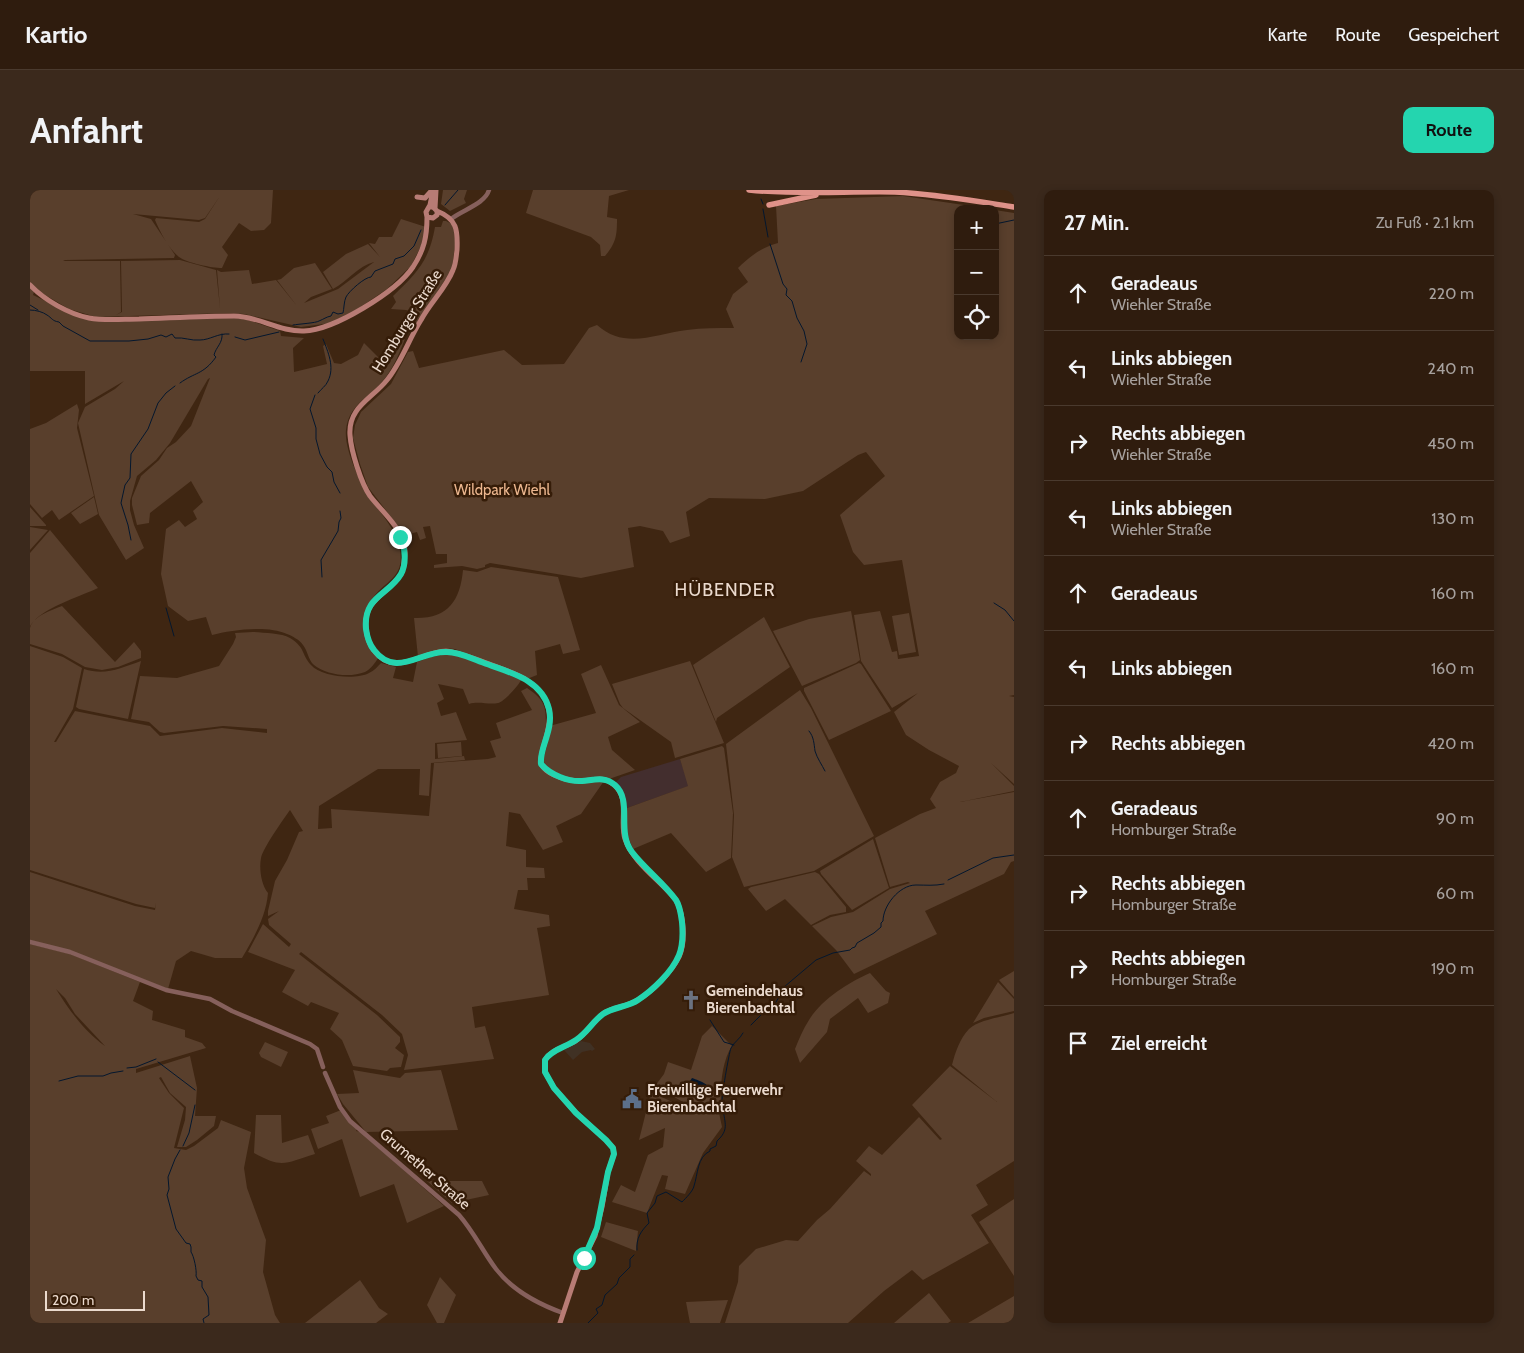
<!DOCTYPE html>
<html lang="de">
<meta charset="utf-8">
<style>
body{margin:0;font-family:Cabin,sans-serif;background:#3b291c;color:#f1f3f6}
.controls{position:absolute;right:15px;top:15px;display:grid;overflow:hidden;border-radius:10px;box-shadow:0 2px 8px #0003}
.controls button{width:45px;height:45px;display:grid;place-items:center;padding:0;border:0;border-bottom:1px solid #4a3a2e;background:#2f1c0e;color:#f1f3f6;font:25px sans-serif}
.scale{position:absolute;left:15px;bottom:12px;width:100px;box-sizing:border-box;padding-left:5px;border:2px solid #ebdace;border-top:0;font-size:14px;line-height:18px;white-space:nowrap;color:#ebdace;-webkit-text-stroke:4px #351c08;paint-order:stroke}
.stop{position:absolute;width:15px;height:15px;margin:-11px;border:4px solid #24d5af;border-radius:50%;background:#fff}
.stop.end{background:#24d5af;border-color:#fff;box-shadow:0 1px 5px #0008}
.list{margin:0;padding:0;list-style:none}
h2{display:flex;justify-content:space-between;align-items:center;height:65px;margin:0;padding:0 20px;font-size:21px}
h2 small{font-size:16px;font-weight:400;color:#a7a19e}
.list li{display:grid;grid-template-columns:32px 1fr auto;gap:15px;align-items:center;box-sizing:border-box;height:75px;padding:0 20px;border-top:1px solid #4a3a2e}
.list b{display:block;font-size:19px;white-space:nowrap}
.list p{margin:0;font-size:16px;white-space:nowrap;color:#a7a19e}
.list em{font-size:16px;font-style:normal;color:#a7a19e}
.icon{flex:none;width:28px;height:28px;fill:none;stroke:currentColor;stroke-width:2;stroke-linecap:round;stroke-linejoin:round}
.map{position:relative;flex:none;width:984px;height:1133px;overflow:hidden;border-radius:10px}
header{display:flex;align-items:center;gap:30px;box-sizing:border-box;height:70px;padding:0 25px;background:#2f1c0e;border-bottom:1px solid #4a3a2e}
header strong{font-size:24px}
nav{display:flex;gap:28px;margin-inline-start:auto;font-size:18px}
.intro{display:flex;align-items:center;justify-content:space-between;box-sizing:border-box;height:120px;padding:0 30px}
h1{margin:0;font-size:35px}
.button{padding:12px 22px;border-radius:10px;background:#24d5af;color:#111;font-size:18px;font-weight:700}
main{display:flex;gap:30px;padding:0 30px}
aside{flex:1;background:#2f1c0e;border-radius:10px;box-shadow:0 2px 8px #0003}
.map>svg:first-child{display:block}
.industrial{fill:#432e2e}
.education{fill:#403124}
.green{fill:#593f2c;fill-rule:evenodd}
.water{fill:#04172e}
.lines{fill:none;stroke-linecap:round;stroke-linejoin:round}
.stream{stroke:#04172e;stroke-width:1}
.tertiary{stroke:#86605c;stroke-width:4.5}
.secondary{stroke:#b87c75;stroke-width:5}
.primary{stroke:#df9289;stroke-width:5.5}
.route{stroke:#24d5af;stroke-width:6}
.labels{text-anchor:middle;stroke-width:5;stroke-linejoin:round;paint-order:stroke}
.street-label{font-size:15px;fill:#ebdace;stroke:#351c08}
.park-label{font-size:15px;fill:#edb78f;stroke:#351c08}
.poi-label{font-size:15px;font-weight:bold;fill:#ebdace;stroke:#351c08;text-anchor:start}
.quarter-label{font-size:18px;letter-spacing:1px;fill:#ebdace;stroke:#351c08}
</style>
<header>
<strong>Kartio</strong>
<nav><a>Karte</a><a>Route</a><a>Gespeichert</a></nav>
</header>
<div class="intro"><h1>Anfahrt</h1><a class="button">Route</a></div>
<main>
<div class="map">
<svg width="984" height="1133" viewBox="0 0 984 1133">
<rect width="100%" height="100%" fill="#3f2612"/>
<path class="industrial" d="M650 569 659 596 597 618 593 602 586 592 591 587Z"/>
<path class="education" d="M551 851 560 853 565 859 562 861 561 860 552 862 543 870 534 860Z"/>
<path class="green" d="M0 0H243L241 33 234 40 221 41 209 33 192 57 198 65 192 78C182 78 157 73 149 67 139 59 130 42 125 30L126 28 169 32 175 29 190 6 175 28 169 30 103 24 121 29 145 65 144 68 35 70 33 71H90L91 122 86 125 92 122 91 71 150 70 186 80 190 118 187 80 191 82 219 80 222 94 246 90 267 116 247 90 251 89 264 78 285 73 302 99 281 107 274 113 308 99 344 72C328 76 318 91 303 99L293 82 316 64 338 54 350 67 339 53 345 54 349 47H362L371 29 396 37 391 56 381 76 357 99 329 118 301 133 271 137 214 124 200 123 66 127 39 119 5 99 3 105 51 128H205L218 130 250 141 251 146 274 148 263 158 264 182 297 174 293 156 296 154 304 173 311 174 328 165 334 153 353 172C368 162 370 142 384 132L383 122 376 120 361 119 366 112 363 106C387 83 399 71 405 37H411L413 31H416L422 34 425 43V55L422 79 385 136 380 138 377 143C371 160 363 180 351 193 336 210 319 215 316 240 314 259 330 292 340 308 351 324 366 339 370 360 375 388 354 391 342 409 328 430 333 450 348 468 345 473 341 479 335 482 320 488 296 485 284 475 278 470 278 461 273 455 270 450 262 446 257 444 237 435 202 440 182 445L176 427 158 431 138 416 131 384 136 339 149 330 155 337 167 329 163 321 173 312 161 291 120 323 119 333 107 335 102 315V308L111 286 129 270 137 258 146 252 161 236 180 188 178 189 140 253 126 270 107 286 100 311V320L104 335 114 358 96 370 69 325 48 233 55 217 85 199 94 191 55 214V181H0Z
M413 0H437L434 9 436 13 420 21 411 14Z
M503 0H599L579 6 577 27 587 29C587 46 586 53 575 66H571L570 55 561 47 496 23Z
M873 6 961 19H928V146H965V20L984 23V505L979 506 984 507V594L961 573 984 596V601L930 612 984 602V671L981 672 974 684 895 721 907 744 824 784 806 760 782 736 801 727 823 722 860 699 880 693 878 692 860 697 845 648 890 624 906 618 900 609 910 592 926 583 929 576 899 560 876 545 864 522 888 503 862 518 831 471 824 425 850 421 862 462 867 461 868 469 889 466 872 370 834 375 823 362 810 325 855 286 836 262 828 265 773 301 735 309 679 308 656 322 660 346 640 353 633 341 610 336 598 338 604 377 551 388 460 373 455 375V377L447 379 432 376 404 378V375L417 373V364H406L400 336 393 337 396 348 390 350 387 342 375 345 338 297 330 274 323 248 325 235 331 222 361 194 378 162 383 161 389 178 474 160 492 175 534 174 559 138 567 135C595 160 625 144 657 140 672 138 688 138 704 138L696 119 703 104 718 92 708 78C719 67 732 57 748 53L746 16 786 9Z
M47 214 49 220 47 238 64 306 29 330 22 320 12 328 0 314V239L16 233Z
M64 307 68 324 50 334 41 323Z
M0 317 16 335V336H0Z
M0 337 18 340 0 360Z
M20 340 68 398C49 407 11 418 0 436V363Z
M461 377 528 387 550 460 533 464 530 454 505 461 507 485 497 489 493 486 425 459C411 457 401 461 388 467L384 428C418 429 430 411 433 380L447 382Z
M32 416 85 472 104 452 111 461V468L88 477 72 480 55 477 32 464 0 454C0 449 0 443 0 438 3 426 22 420 32 416Z
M821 421 830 470 826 473 772 496 743 441 779 429Z
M879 423 886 462 869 465 862 426Z
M734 427 760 477 687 528 686 532 663 475Z
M223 442C234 443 251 443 260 448 276 458 271 464 281 475 291 487 326 490 339 483 344 481 348 476 351 473L366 477 363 488 383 492 387 472C402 466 413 463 429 465L491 490C489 495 474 512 468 513 459 515 449 511 439 514L433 499 408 494 414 509 407 513 411 526 426 522 437 550 405 553V569L434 566 435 570 401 573 399 606 389 605 390 579H348L289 616 288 639 302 638 301 619 399 626 404 573 458 569 466 567 460 551 471 548 466 533 502 520 491 501 497 498C515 510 516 516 516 537L566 523 551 484 571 475 589 515 610 532 578 547 582 560 605 580 579 589 566 586 552 590 543 589 518 580 513 571 518 552 515 551C513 558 508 566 510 574 513 585 541 593 551 593 559 593 566 590 574 591L551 624 526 636 533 652 513 660 490 624 479 622 476 656 496 660V677L514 678 515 688H497L498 700H488L484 719 519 725 520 736 507 738 519 805 442 817 445 838 455 836 464 869 374 880 378 865 372 844 352 825 271 762 269 764 347 825 370 847V852L365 858 374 865 371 877 360 878 357 881 323 876 312 850 300 839 309 823 281 812 278 816 252 802 265 780 218 762 233 734 259 757 261 754 239 735 238 729 249 721 238 726V721L245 691 257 670 269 642 273 641 260 620C253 630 233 658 231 668 229 678 231 695 238 703 236 727 224 747 212 768H185L161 761 146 771 138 799 40 761 0 750V682L105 716 125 720 126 713 125 718 106 714 0 680V456L33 467 52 478 43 519 24 552H26L45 521 120 536 130 546 192 538 237 543V539L193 536 134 543 130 542 119 532 101 529 110 486 147 488 189 476 203 454 206 447 205 443Z
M111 471 98 529 49 519 46 517 54 479C75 486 91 478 111 471Z
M660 471 694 553 645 568 641 552 593 518 590 514 582 494Z
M829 473 831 474 861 521 799 550 774 501V498Z
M770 500 781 518 844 646 784 681 714 697 702 667 704 625 696 554Z
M431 552 432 566 408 568 407 554Z
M692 556 694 558 703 623 701 668 676 682 641 643 603 659 596 641 597 618 658 596 650 569Z
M843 649 859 698 822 720 791 684 790 681Z
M785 682 789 684 816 717V722L800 725 781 735 755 709 736 721 718 699 721 697Z
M0 754 40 764 110 792 103 811 123 821 122 830 155 840V847L172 853 176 858 106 879V883L160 866 167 898 165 926H186L184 936 167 950 156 957H147L155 930 156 917 140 903 131 887 129 888 139 903 154 918 144 958 156 960 164 956 188 938 191 930 221 942 214 978 217 998 236 1050 233 1082 245 1125 250 1133H0ZM26 799 35 808 45 824 75 856C55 842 39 820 26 799Z
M984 781V807L969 790Z
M840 783 856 801 860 803 858 813 838 823 828 808 800 829 797 842 770 873 765 859C769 849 773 839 779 830 791 810 819 792 840 783Z
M968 792 984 809V821L954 828 943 833Z
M984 823V971L946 995 958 1015 941 1025 959 1053 893 1090 882 1080 854 1101 818 1133H695L708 1092 709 1076 726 1059 756 1050 768 1051 787 1030 800 1019 834 981 841 986V984L826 971 839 956 852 965 889 927 910 950 912 949 882 915 920 876 967 912 922 875C925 863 930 848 939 839 948 830 972 827 984 823Z
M682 836 702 856C692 871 690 896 691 914L653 912 625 896 634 884 638 872 661 880 672 846Z
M235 852 258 862 251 877 231 867 229 863Z
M323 880 370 888 375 883 411 880 428 940 336 942 313 914 307 904 329 903Z
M621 902 653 917 688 918 692 937 673 963 655 1004 635 999 638 986 632 985 617 1023 582 1012 591 995 605 1002 618 965 633 957 635 938 609 950Z
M311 920 327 939 326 941 331 942 414 1016 377 1033 364 994 330 1007 312 949 288 959 281 939 299 933 296 926Z
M226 925H251L252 953 278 945 285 964C255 973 253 979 224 963Z
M397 991H452L459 1005 422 1013Z
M984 1009V1086L949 1032Z
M576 1032 608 1041 606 1061 571 1047Z
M410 1087 426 1105 414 1133H407L397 1115Z
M330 1090 349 1118 358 1124 346 1133H275Z
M899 1103 921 1131 918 1133H864Z
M984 1106V1133H938Z
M698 1110 690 1133H660L656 1112Z"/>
<path class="water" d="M662 888C670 891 683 895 683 905L681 907 661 905 660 891Z"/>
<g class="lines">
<path class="stream" d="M731 9 733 14
M415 15 428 0
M733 19 738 47
M965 34 984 30
M740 54 753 94 757 99 756 105 762 111 767 128 774 141 777 154 771 172
M0 115 8 120
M0 120C6 120 13 122 17 125 22 128 22 131 29 132L33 136 60 151H99L118 149 131 145 136 147 142 144 145 148C154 147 161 151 170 150 180 150 188 143 199 144
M263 135C269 134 286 133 289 131 294 129 296 127 301 126L303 122 308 124 313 123C314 119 314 111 316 107 319 101 335 87 341 87L345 81 363 74 365 69 374 66 384 56 391 40
M205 147 215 150 249 142
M150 193C165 182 173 185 186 167L184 165C186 157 193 153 192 144
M288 203C291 199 296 196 298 191 305 177 298 162 293 149
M285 205 280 219 286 238V249L290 264 297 277 302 282 304 292 310 303
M101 350 98 335 91 313 95 295 100 288 101 264 118 239 128 213 136 203 145 196
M292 387 291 370 308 341 309 332 311 328 310 321
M964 413 975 420 984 431
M136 418 144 446
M779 541C784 547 784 554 785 561 787 568 792 575 795 581
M918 690 963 668 984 665
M680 830 694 852 704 855
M721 835 738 818 743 817 749 807 752 805 754 797 786 770 803 763 820 760 822 758 825 757 827 753 844 743 851 737V733L853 731C853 716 869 695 886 695 896 695 904 696 914 694
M128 872 165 900
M97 878 106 877 126 869
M29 891 48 886H73L81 883 93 881
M692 912C691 909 699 863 701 858 704 852 710 849 713 843
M153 956 159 943 165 915
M150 960 145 969 138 987 139 999 137 1005 146 1039 156 1053 160 1054 161 1057V1062C164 1066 167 1081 166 1086L168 1090 172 1091V1097L178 1107 179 1125 173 1129 174 1133
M607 1060C606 1048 611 1041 619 1033L617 1023 625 1013 627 1006 636 1002 652 1012C656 1008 663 1001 664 996 668 984 667 967 680 961V959L686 956 687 951C699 940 695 934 693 919
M558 1133 568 1123 566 1119 572 1115 575 1105 587 1094 589 1088 600 1077V1069L604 1065"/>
<path class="tertiary" d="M421 29C432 20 455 14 459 0
M0 752 40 762 136 800 180 809 202 821 280 854 287 859 293 877
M295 883 310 917 320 931 429 1025C444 1042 453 1062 466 1079 483 1101 508 1114 533 1123"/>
<path class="secondary" d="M387 7 395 8 402 0
M399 17H403L407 21V25L403 28 397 27 396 22 400 15 403 0
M405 18 406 0
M407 21C427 29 428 40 427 60 426 67 426 74 423 80 416 98 400 113 391 130 379 149 371 173 357 190 342 209 318 217 320 245 321 261 331 293 340 306 353 323 376 341 375 364 374 370 374 379 371 384 360 403 334 409 336 435 336 444 338 452 343 459 364 489 390 462 416 461 427 461 485 483 495 489 545 521 501 562 513 577 520 586 539 591 550 591 562 591 572 585 583 594 601 608 589 631 595 649 603 673 631 691 646 710 654 725 656 751 649 767 641 783 622 802 606 811 596 817 584 817 574 823 564 830 557 843 547 850 537 857 521 859 515 870V882L524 898 546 923 576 950 583 958 584 964 578 982 572 1017 565 1046 547 1082 530 1133
M0 95C14 110 39 124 59 128 75 131 93 129 109 129 140 128 172 126 204 126 228 126 250 142 274 141 304 140 366 102 383 77 394 60 397 47 397 27"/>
<path class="primary" d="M719 0C768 5 817 1 865 2 905 4 945 11 984 17
M739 15 786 5"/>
</g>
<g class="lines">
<path class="route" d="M370 347C375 357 377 373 371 384 359 405 333 406 336 439 337 446 339 454 344 460 366 489 392 460 417 462 430 462 442 469 454 473 478 482 512 489 519 519 524 540 509 558 511 574 520 585 539 592 552 591 564 590 575 586 585 595 603 611 586 641 602 662 615 679 634 693 646 710 650 716 651 724 652 732 653 743 653 755 649 765 642 782 623 800 608 810 598 817 583 817 573 824 563 831 557 843 546 850 536 857 521 860 515 870V882L524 898 546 923 576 950 583 958 584 964 578 982 567 1038 554 1068"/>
</g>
<defs>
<symbol id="church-bare" viewBox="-9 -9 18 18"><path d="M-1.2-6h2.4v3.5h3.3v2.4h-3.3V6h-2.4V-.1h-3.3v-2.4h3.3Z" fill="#6b7280" stroke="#351c08" stroke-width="2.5" paint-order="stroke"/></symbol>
<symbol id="civic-bare" viewBox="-9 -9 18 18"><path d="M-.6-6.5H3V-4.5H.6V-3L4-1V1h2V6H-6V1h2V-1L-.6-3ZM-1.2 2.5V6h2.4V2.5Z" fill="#5c6f8a" stroke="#351c08" stroke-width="2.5" paint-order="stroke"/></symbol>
</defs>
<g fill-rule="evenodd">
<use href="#church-bare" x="647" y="796" width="28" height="28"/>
<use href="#civic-bare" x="588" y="895" width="28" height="28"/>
</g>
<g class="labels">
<g class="street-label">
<text transform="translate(377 131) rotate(-58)" y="5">Homburger Straße</text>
<text transform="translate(395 979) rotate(41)" y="5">Grumether Straße</text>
</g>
<g class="park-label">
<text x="472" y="305">Wildpark Wiehl</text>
</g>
<g class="poi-label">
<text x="676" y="806">Gemeindehaus<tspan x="676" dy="17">Bierenbachtal</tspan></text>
<text x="617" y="905">Freiwillige Feuerwehr<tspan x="617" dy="17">Bierenbachtal</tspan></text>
</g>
<g class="quarter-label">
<text x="695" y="406">HÜBENDER</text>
</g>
</g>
</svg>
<div class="controls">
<button>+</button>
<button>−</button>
<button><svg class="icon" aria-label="locate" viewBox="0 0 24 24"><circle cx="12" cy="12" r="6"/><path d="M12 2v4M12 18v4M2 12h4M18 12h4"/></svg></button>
</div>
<div class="scale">200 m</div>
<div class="stop" style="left:554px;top:1068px"></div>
<div class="stop end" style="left:370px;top:347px"></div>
</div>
<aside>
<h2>27 Min.<small>Zu Fuß · 2.1 km</small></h2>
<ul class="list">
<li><svg class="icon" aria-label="ahead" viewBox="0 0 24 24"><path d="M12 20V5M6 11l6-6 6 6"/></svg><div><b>Geradeaus</b><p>Wiehler Straße</p></div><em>220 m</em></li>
<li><svg class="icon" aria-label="left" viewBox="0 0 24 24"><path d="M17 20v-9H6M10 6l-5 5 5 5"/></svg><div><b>Links abbiegen</b><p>Wiehler Straße</p></div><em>240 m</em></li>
<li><svg class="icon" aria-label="right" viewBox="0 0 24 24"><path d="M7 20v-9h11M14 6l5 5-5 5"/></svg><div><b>Rechts abbiegen</b><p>Wiehler Straße</p></div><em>450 m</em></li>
<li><svg class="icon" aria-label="left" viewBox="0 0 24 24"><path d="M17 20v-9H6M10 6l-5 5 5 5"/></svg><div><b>Links abbiegen</b><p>Wiehler Straße</p></div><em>130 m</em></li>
<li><svg class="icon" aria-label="ahead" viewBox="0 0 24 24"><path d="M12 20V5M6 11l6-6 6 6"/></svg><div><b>Geradeaus</b></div><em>160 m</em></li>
<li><svg class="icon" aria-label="left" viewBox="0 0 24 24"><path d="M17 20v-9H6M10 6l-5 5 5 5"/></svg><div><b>Links abbiegen</b></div><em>160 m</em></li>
<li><svg class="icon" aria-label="right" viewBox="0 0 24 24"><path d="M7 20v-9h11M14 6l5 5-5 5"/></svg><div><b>Rechts abbiegen</b></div><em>420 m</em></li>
<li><svg class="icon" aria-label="ahead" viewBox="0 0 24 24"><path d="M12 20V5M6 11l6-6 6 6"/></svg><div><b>Geradeaus</b><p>Homburger Straße</p></div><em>90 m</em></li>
<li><svg class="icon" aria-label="right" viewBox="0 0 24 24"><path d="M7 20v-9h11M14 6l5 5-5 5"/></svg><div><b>Rechts abbiegen</b><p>Homburger Straße</p></div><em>60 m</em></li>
<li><svg class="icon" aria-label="right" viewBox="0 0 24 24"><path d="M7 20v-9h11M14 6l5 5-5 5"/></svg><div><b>Rechts abbiegen</b><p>Homburger Straße</p></div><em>190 m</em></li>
<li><svg class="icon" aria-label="arrive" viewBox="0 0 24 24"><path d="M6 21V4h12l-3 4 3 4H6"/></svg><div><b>Ziel erreicht</b></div></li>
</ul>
</aside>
</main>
